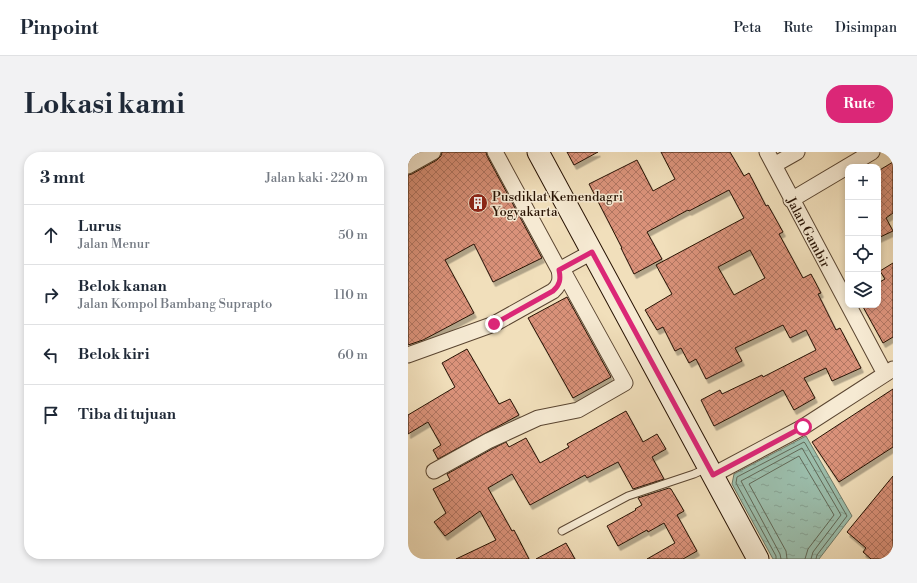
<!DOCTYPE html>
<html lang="id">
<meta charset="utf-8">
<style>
body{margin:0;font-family:"Libre Bodoni",serif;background:#f2f2f3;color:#1f2937}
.controls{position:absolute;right:12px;top:12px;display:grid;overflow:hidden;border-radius:8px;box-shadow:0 2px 6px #0003}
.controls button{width:36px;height:36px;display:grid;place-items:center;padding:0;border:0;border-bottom:1px solid #e0e1e3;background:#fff;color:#1f2937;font:20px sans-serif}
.stop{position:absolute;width:12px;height:12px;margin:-9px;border:3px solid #db2777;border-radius:50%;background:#fff}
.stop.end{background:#db2777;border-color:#fff;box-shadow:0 1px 4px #0008}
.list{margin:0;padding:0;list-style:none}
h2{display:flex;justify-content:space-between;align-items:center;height:52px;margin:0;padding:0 16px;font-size:17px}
h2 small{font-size:13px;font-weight:400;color:#747a83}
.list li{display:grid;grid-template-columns:26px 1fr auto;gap:12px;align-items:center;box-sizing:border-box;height:60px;padding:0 16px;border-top:1px solid #e0e1e3}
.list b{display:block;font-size:15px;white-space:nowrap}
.list p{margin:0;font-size:13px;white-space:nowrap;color:#747a83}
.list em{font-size:13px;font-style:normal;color:#747a83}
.icon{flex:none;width:22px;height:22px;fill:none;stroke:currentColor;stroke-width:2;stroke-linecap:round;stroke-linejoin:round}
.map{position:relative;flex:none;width:485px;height:407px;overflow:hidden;border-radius:16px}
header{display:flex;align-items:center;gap:24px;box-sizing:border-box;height:56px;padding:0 20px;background:#fff;border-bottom:1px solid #e0e1e3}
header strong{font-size:19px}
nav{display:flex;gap:22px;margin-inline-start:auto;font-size:14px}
.intro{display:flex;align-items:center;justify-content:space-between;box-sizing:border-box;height:96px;padding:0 24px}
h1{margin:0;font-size:28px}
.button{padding:10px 18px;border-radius:16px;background:#db2777;color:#fff;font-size:14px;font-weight:700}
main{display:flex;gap:24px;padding:0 24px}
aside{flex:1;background:#fff;border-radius:16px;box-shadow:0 2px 6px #0003}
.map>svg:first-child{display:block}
.water{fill:url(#water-ripples);stroke:#6d7968}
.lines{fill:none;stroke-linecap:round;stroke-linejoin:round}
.shore{stroke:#616857;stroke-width:1}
.building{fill:url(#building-cross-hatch);stroke:#271203;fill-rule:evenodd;filter:url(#shadow)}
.lane-casing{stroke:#5a4531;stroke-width:9}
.street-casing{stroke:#5a4531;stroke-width:17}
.secondary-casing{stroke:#271203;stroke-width:23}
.lane{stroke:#f6ead3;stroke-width:7}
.street{stroke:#f6ead3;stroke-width:15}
.secondary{stroke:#f6ead3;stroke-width:21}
.route{stroke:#db2777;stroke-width:5}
.labels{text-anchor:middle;stroke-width:3;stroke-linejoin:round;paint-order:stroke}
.poi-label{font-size:13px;fill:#271203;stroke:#f6ead3;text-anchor:start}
.street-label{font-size:13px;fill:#271203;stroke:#f6ead3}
</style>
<header>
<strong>Pinpoint</strong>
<nav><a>Peta</a><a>Rute</a><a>Disimpan</a></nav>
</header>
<div class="intro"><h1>Lokasi kami</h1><a class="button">Rute</a></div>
<main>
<aside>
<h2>3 mnt<small>Jalan kaki · 220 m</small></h2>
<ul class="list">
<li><svg class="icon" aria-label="ahead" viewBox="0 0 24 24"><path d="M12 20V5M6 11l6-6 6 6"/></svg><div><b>Lurus</b><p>Jalan Menur</p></div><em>50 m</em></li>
<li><svg class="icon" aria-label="right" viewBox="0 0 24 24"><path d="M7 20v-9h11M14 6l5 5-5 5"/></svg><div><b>Belok kanan</b><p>Jalan Kompol Bambang Suprapto</p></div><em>110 m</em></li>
<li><svg class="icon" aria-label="left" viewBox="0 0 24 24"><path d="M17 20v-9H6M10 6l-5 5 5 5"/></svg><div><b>Belok kiri</b></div><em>60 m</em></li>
<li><svg class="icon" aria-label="arrive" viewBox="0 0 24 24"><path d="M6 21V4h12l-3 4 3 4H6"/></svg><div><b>Tiba di tujuan</b></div></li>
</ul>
</aside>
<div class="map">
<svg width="485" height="407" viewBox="0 0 485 407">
<defs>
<pattern id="water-ripples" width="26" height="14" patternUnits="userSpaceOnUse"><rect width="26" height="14" fill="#9bbdab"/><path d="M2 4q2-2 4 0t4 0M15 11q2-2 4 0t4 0" fill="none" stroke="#86a192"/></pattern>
<pattern id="building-cross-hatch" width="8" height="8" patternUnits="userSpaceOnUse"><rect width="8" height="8" fill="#da927a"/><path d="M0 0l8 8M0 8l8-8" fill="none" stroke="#b17662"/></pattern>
<filter id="shadow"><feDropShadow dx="2.5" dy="4.5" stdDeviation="0" flood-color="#0004"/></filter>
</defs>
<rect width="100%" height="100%" fill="#f1dfbb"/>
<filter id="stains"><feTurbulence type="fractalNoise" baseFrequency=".005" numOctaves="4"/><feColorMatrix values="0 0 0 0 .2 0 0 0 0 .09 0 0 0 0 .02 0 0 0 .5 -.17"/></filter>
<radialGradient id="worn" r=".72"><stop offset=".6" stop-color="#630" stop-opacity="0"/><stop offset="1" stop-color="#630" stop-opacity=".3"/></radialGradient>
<path class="water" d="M398 284 444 364 411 407H365L324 332 326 322Z"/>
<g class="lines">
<path class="shore" d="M368 407V404L328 331 329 325 396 290 397 291 439 364 409 403 408 407
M373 407 372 402 333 329 394 296 433 363 405 400 403 407
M379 407 378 399 341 332 391 304 426 363 400 397 397 407"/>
</g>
<path class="building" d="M34 0H78L79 4 134 106 85 130 66 92 37 108 66 161 15 188 0 193V23L4 22 29 8 33 4Z
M159 0H190L166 13Z
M253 0H322L336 24 341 21 358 54 360 53 375 80 371 82 395 126 403 122 413 141 410 142 428 178 432 176 453 216 424 229 418 216 396 226 407 246 386 258 375 238 306 274 293 248 312 238 314 242 354 223 355 225 408 198 398 178 382 186 375 173 327 196 334 209 298 227 288 207 281 211 273 196 267 199 255 175 249 178 237 158 264 142 248 113 336 66 321 38 281 59 280 58 239 80 254 107 226 122 213 96H214L181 32 229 8 245 39 267 27ZM342 98 357 126 326 143 310 115Z
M485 10V61L478 66 485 79 470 86V19Z
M485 111V185L475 191 454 153H470V131L477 127 472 119Z
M159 145 203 225 165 246 120 166Z
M59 197 91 252 102 247 111 263 30 307 25 298 33 293 20 270 0 282V263L47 235 34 211Z
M485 237V295L431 330 404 290Z
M218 259 235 290 249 282 258 297 244 305 256 327 225 337 210 310 179 326 177 323 122 353 104 322 80 336 104 379 106 378 121 407H48L88 388 72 359 37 384 26 370 38 361 25 337 42 328 39 322 84 297 98 290 101 295 118 286 132 311 161 295 159 292Z
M485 324V407H463L455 400 458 396 439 380Z
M261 336 263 337 276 359 269 363 289 399 275 407H239L267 391 256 371 240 380 239 378 210 394 199 374 228 358 227 357 234 353 230 346Z
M158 391 167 407H128Z"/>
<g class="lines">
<defs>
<path id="lane" d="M154 379 220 344 286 322 299 316"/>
<path id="street" d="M359 0 477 222
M366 13 389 0
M0 14 25 0
M383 48 464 0
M151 118 184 100
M0 203 86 172 145 139C152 133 153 127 151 118L87 0
M26 319 80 289 130 266 170 258 217 231 154 117
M305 323 395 275 485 217"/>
<path id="secondary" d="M130 0 350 407"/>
</defs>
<use href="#lane" class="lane-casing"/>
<use href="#street" class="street-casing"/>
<use href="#secondary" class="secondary-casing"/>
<use href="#lane" class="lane"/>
<use href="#street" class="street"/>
<use href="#secondary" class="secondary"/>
</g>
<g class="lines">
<path class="route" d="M86 172 145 139C152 133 153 127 151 118L184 100 305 323 395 275"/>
</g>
<defs>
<symbol id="building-disc" viewBox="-11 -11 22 22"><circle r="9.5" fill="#8f2418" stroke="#f6ead3"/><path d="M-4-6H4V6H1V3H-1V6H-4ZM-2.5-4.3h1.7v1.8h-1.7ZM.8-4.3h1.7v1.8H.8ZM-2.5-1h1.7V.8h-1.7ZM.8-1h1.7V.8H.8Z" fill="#fff"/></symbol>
</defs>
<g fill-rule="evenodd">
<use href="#building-disc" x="59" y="40" width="22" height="22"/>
</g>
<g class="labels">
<g class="poi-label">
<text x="84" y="49">Pusdiklat Kemendagri<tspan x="84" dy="15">Yogyakarta</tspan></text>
</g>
<g class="street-label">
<text transform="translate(401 80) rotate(62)" y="5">Jalan Gambir</text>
</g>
</g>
<rect width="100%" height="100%" filter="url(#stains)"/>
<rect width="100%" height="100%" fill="url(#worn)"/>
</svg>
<div class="controls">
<button>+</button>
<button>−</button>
<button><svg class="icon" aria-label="locate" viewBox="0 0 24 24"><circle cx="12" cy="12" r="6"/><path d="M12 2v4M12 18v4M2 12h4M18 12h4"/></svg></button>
<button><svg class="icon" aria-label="layers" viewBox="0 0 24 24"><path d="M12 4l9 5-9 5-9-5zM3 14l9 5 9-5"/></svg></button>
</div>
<div class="stop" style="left:395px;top:275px"></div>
<div class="stop end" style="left:86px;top:172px"></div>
</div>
</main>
